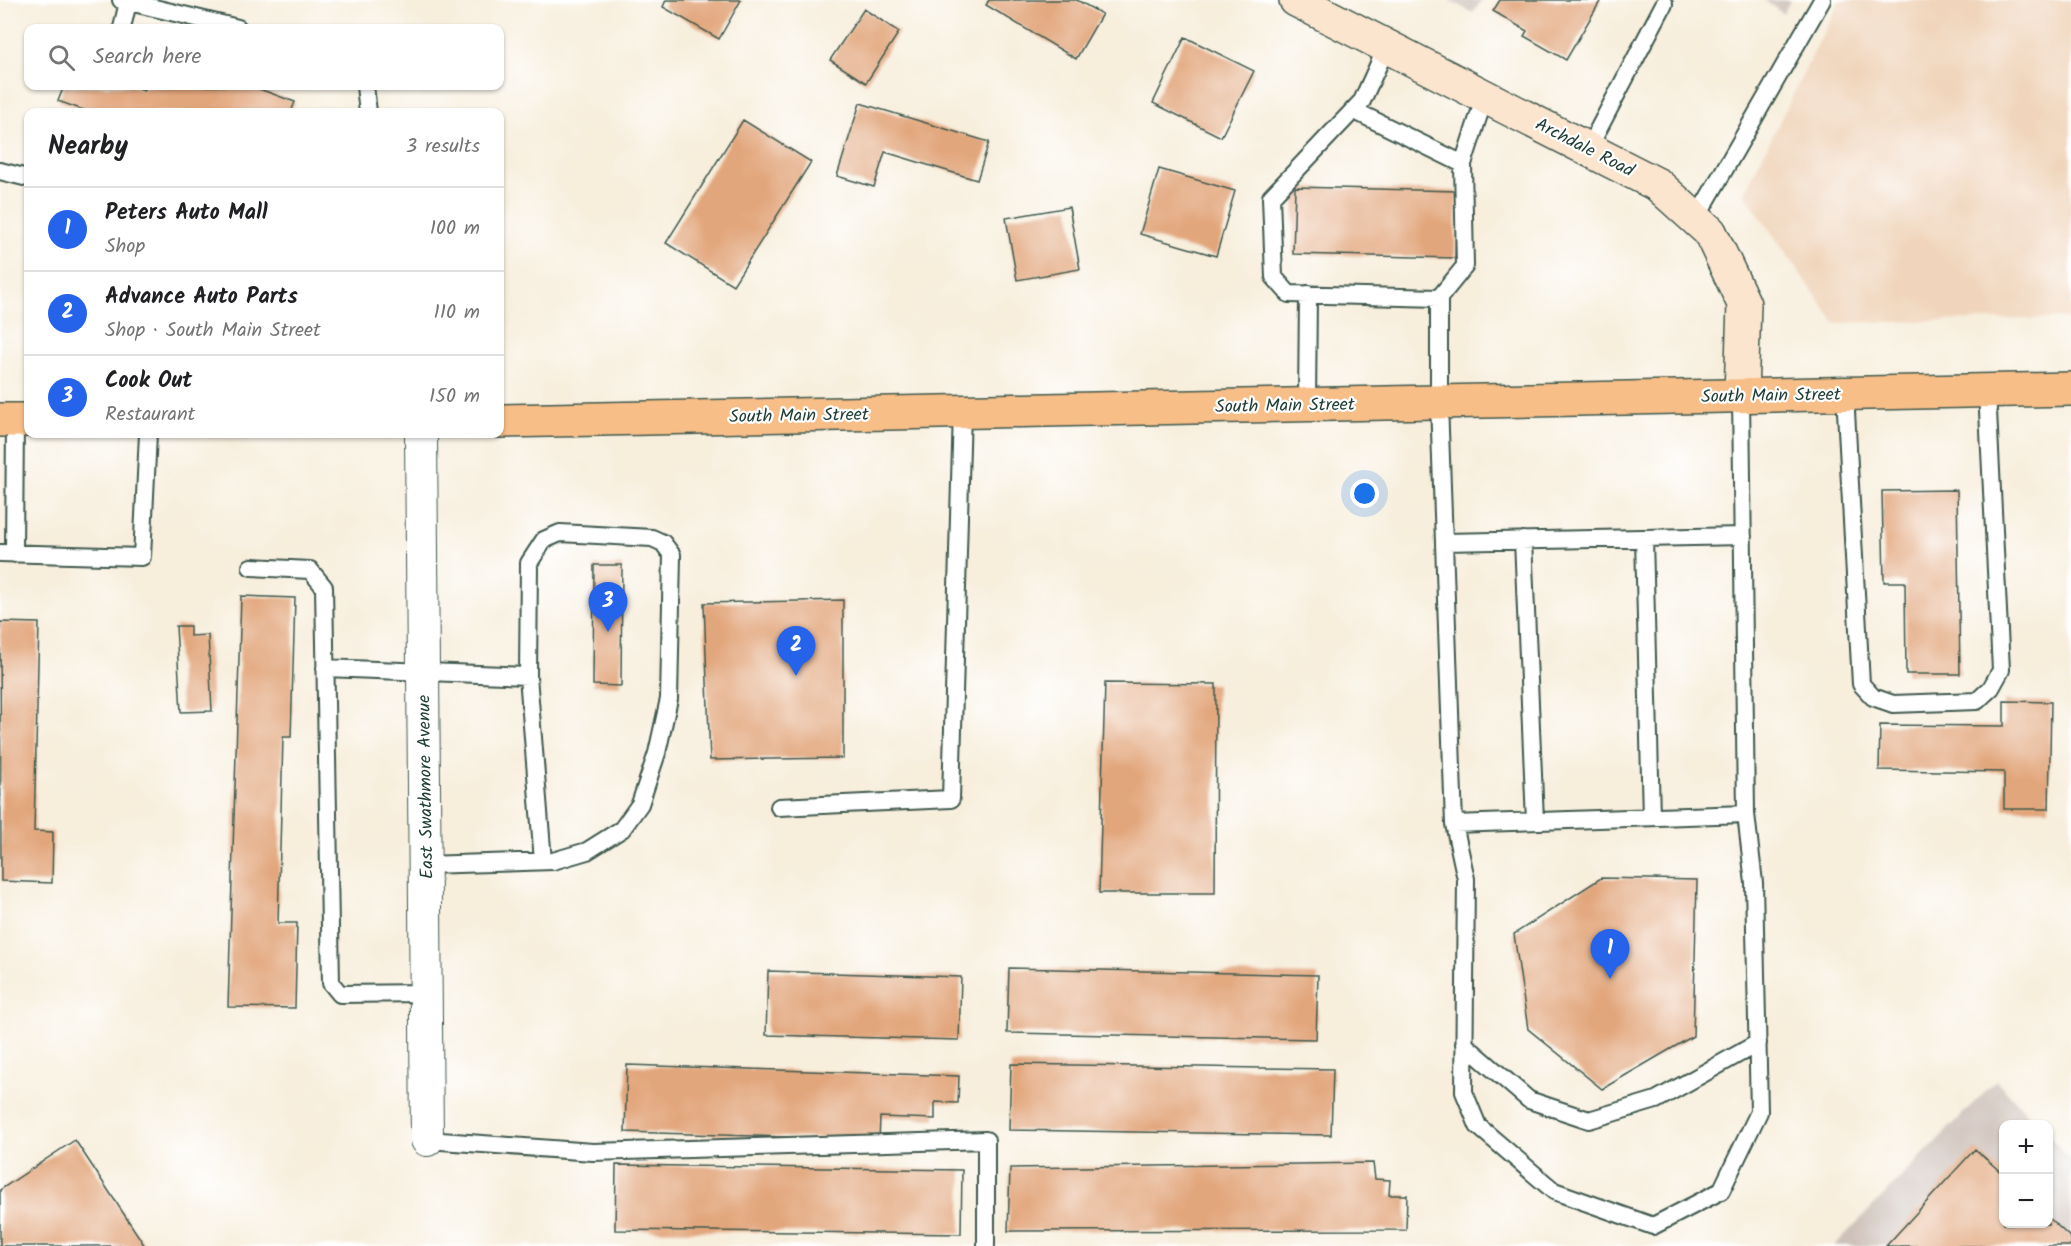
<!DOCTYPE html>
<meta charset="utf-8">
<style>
body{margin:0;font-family:Kalam,sans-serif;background:#f2f2f2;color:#202124}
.controls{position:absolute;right:18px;bottom:18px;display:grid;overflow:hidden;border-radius:12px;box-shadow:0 2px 4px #0004}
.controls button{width:54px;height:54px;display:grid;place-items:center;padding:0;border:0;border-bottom:2px solid #e0e0e0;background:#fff;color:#202124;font:30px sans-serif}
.you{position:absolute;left:1365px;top:494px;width:21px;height:21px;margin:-15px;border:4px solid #fff;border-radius:50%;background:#1a73e8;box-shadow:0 0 0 9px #1a73e833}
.badge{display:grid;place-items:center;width:39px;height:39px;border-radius:50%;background:#2563eb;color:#fff;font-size:20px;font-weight:700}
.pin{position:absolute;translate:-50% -50px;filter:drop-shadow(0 2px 3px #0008)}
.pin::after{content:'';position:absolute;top:32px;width:21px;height:18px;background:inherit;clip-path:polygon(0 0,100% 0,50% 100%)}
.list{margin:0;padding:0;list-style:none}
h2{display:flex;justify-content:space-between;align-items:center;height:78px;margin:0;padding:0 24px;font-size:26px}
h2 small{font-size:20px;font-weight:400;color:#757577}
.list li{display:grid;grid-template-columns:39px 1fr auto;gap:18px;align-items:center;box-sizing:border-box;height:84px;padding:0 24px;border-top:2px solid #e0e0e0}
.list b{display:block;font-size:22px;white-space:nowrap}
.list p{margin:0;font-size:20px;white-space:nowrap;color:#757577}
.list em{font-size:20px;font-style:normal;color:#757577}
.icon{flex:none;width:33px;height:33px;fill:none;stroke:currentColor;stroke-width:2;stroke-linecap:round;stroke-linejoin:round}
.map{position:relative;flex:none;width:2071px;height:1246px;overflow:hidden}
.search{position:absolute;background:#fff;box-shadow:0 2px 4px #0004;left:24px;top:24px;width:480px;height:66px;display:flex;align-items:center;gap:15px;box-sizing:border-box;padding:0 21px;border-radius:12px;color:#757577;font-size:22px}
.panel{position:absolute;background:#fff;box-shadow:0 2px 4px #0004;left:24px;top:108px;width:480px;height:330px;border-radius:12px}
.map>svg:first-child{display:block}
.built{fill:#f0d5bc}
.industrial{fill:#cec1b9}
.building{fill:#e2a67b}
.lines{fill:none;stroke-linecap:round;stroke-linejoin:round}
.service-casing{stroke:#3f584d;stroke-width:20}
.minor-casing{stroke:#3f584d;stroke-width:34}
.secondary-casing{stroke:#3f584d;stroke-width:36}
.primary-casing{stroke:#3f584d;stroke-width:36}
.service{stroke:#fff;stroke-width:16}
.minor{stroke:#fff;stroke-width:32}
.secondary{stroke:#fce5cf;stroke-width:33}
.primary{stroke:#f7be88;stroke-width:33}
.labels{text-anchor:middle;stroke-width:4.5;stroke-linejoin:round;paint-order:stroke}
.street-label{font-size:18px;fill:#1f3d34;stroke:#fff}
</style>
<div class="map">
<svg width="2071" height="1246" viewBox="0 0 2071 1246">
<rect width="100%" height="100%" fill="#fff"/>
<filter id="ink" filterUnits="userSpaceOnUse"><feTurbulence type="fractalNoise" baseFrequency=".0167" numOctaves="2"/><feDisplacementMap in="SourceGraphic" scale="12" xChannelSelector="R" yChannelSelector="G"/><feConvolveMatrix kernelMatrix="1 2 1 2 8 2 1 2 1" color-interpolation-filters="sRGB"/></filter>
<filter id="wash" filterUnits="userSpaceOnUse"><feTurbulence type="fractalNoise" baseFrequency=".008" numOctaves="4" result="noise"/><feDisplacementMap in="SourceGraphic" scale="24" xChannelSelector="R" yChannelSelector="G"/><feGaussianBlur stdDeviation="1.35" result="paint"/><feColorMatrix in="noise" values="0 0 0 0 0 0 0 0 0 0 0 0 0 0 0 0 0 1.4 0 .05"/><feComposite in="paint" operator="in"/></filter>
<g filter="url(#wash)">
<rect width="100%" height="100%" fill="#f7eedc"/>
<path class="built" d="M1840 0H2071V318L1835 323 1744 193Z"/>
<path class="industrial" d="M1449 0H1482L1473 13Z
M1764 0H1790L1783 14Z
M1996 1080 2037 1124H2004V1224H2048L2049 1136 2071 1160V1246H1834Z"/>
<g id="blocks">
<path class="building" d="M666 0H741L719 39 663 7Z
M989 0H1077L1102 14 1076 59 986 5Z
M1500 0H1601L1566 60 1524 36 1527 31 1493 11Z
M864 9 899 32 866 83 830 60Z
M1185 37 1254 71 1221 137 1153 103Z
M64 86H133L144 90 146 86H251L295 102 291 112H89L58 101Z
M860 103 989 142 977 180 885 152 874 187 837 176Z
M743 120 811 162 733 285 666 243Z
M1159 169 1235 191 1216 256 1140 234Z
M1295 187 1457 191 1455 258 1293 254Z
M1069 207 1080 269 1017 280 1006 218Z
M1957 490 1960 674H1906L1905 582H1884L1882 491Z
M594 565H622L621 686 593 685Z
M241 596 295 598 291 737H283L278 923H297L295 1008 228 1007Z
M843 600V758L710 760 704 603Z
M0 622 39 623 34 831 53 832 52 883 1 881Z
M176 626H190V636L208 635 212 711 181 712Z
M1105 683 1216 684 1215 893H1099Z
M2004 701 2051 702 2049 809H2004V772L1879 770 1880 725 2004 726Z
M1601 878 1697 880 1693 1036 1602 1089 1528 1029 1514 934Z
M1009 968 1318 975 1316 1039 1007 1033Z
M768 971 961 977 959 1040 766 1035Z
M1011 1064 1333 1069 1331 1135 1009 1130Z
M627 1065 959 1076 958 1103 935 1102V1119L880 1117 879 1140 625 1132Z
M75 1140 145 1246H0V1190Z
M1975 1149 2004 1175V1224H2048V1217L2071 1238V1246H1886Z
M1373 1163 1375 1179 1390 1180 1389 1195H1407L1406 1230 1008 1231 1010 1168Z
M616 1165 962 1170 961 1234 615 1230Z"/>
</g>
</g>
<g filter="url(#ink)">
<use href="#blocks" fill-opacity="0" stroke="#3f584d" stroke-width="1.5"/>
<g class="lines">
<defs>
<path id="service" d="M121 0 238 28
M122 28 128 2
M1387 46 1362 101 1271 197 1274 277 1289 294 1439 298 1465 266 1463 164 1485 96
M365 86 368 112
M1353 110 1463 164
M1588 149 1664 4
M0 171 28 178
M1696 219 1822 0
M1439 298V402L1454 824 1746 814 1741 395
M1845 393 1861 684 1873 697 1893 704 1977 701 1991 688 2001 670 1987 391
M1307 404 1308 294
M1644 538 1651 817
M1523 540 1535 821
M1444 542 1743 536
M0 553 142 557 148 434
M14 554 15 420
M251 567 310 570 324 587 331 983 340 994 426 993
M325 668 528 676
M779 807 951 799 962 411
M1454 824 1466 879 1464 1092 1478 1126 1554 1191 1653 1226 1721 1191 1759 1112 1754 883 1746 814
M425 865 553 861 587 851 622 829 640 804 657 753 669 699 672 555 663 543 652 538 560 533 544 540 529 563 528 676 543 861
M1464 1044 1529 1100 1589 1120 1656 1100 1758 1043
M427 1140 593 1152 986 1140V1246"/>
<path id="minor" d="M421 434 427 1140"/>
<path id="secondary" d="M1296 0 1658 185 1710 232 1744 304 1741 395"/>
<path id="primary" d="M0 420H28
M500 421 2071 389"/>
</defs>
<use href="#service" class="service-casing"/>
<use href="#minor" class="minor-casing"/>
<use href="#secondary" class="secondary-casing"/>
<use href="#primary" class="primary-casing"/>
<use href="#service" class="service"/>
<use href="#minor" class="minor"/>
<use href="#secondary" class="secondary"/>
<use href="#primary" class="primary"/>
</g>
</g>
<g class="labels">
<g class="street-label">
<text transform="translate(1585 147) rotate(27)" y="6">Archdale Road</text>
<text transform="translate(1771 395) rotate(-1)" y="6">South Main Street</text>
<text transform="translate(1285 405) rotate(-1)" y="6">South Main Street</text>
<text transform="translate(799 415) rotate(-1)" y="6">South Main Street</text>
<text transform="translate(425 787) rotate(-91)" y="6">East Swathmore Avenue</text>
</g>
</g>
</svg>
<div class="controls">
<button>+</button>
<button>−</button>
</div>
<div class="you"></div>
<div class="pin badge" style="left:1610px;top:979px">1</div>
<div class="pin badge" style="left:796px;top:676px">2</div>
<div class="pin badge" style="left:608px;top:632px">3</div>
<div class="search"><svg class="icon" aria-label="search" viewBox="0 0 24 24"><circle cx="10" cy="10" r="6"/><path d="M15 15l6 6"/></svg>Search here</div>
<section class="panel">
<h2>Nearby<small>3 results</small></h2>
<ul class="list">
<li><span class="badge">1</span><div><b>Peters Auto Mall</b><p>Shop</p></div><em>100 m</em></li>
<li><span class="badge">2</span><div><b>Advance Auto Parts</b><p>Shop · South Main Street</p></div><em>110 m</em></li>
<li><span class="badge">3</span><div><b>Cook Out</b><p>Restaurant</p></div><em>150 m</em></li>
</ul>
</section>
</div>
